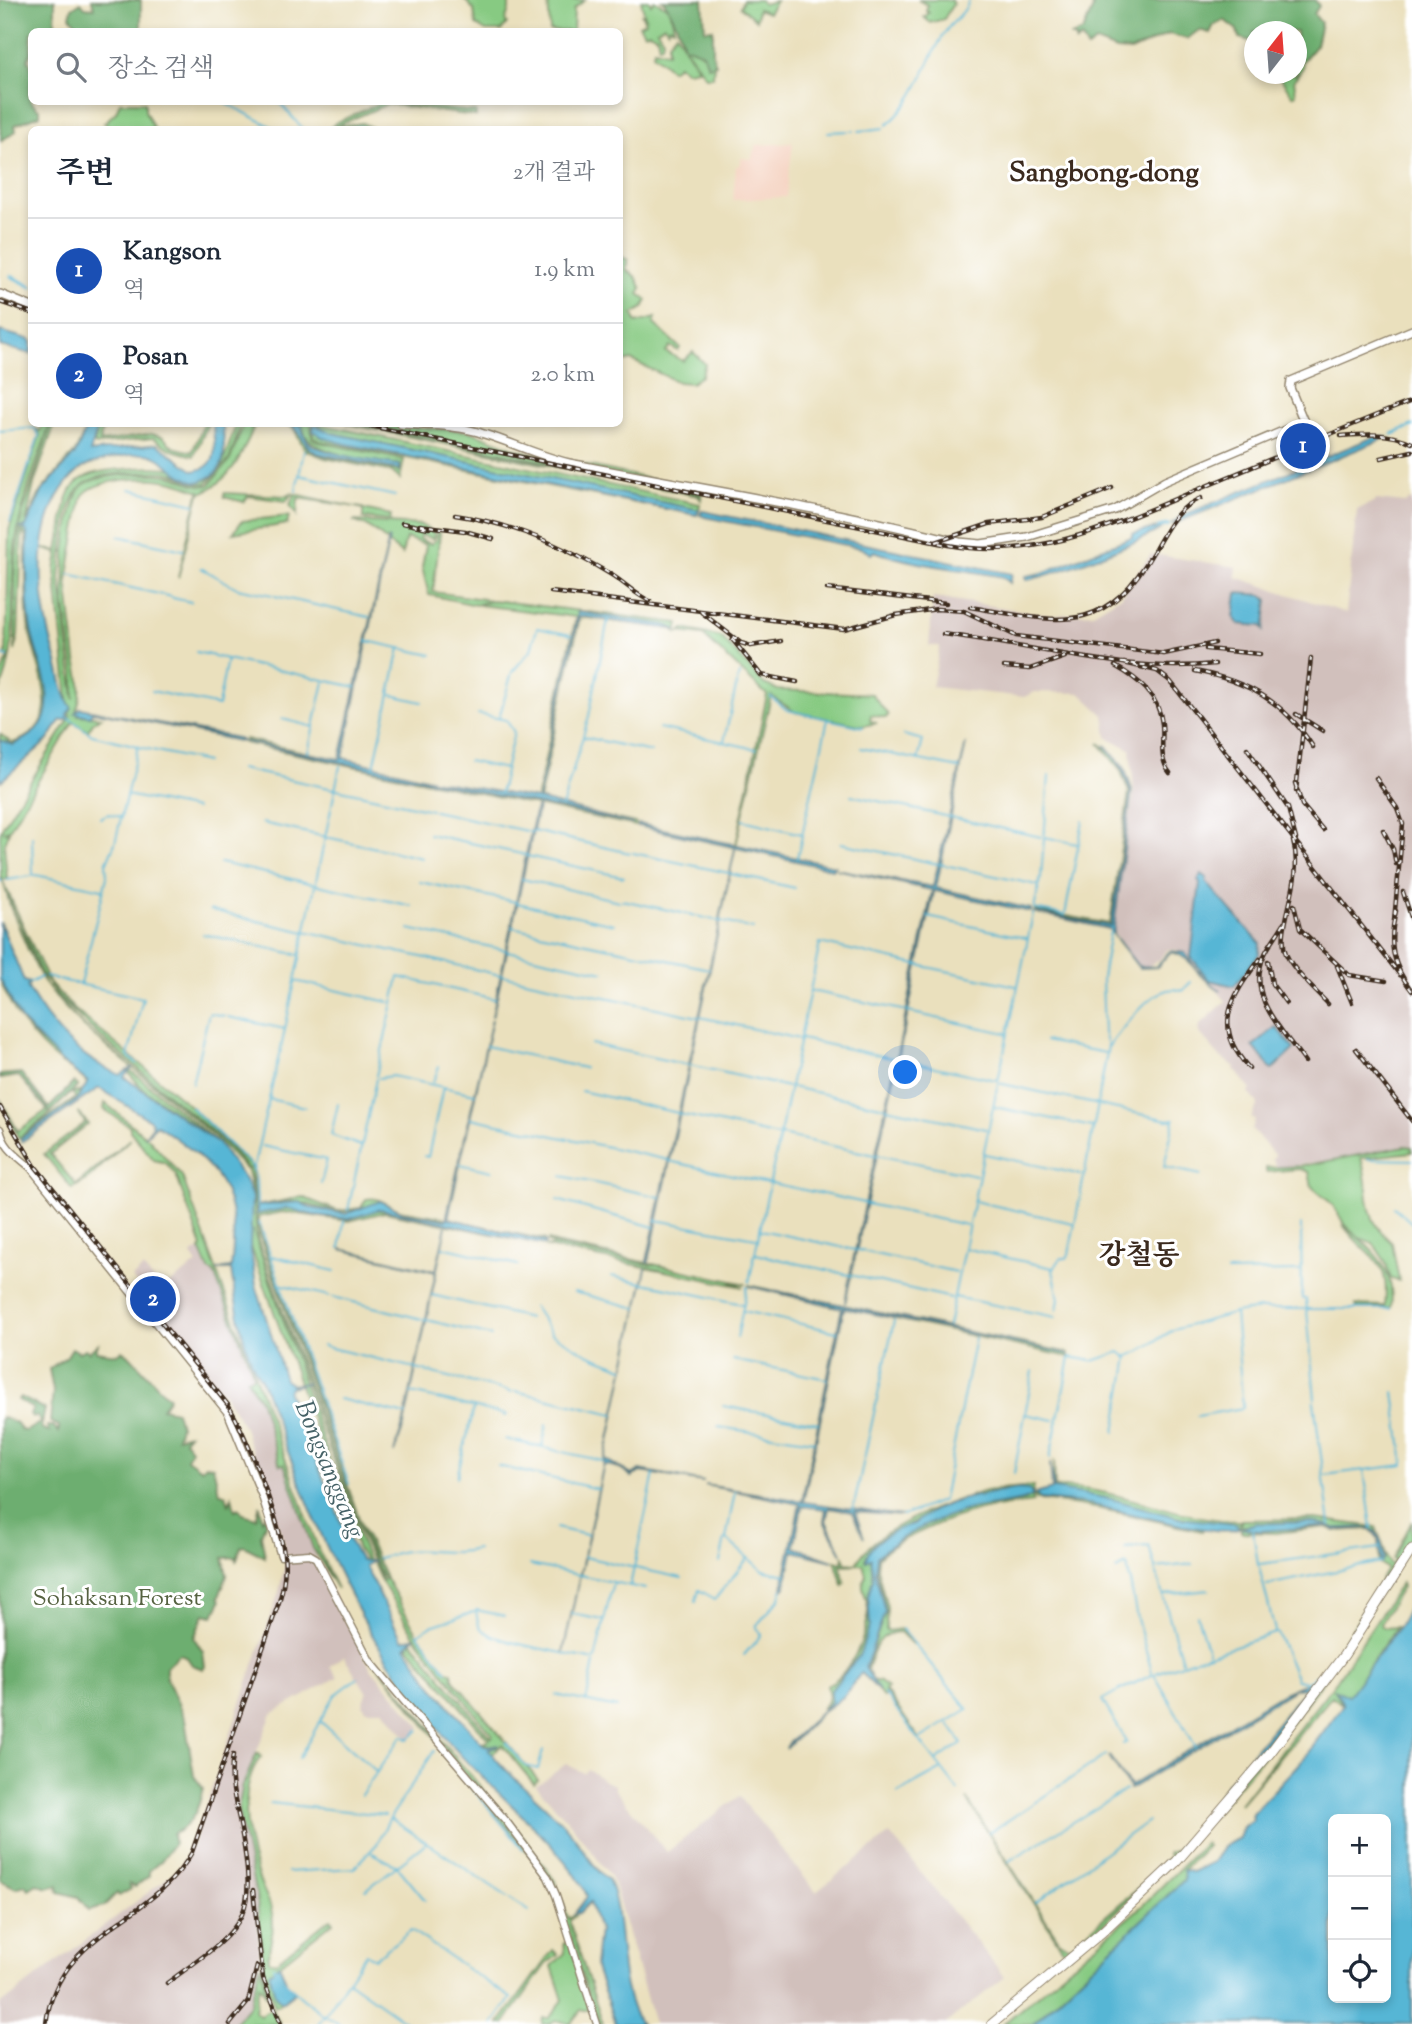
<!DOCTYPE html>
<html lang="ko">
<meta charset="utf-8">
<style>
body{margin:0;font-family:"Sorts Mill Goudy","Noto Serif KR",serif;background:#f2f2f3;color:#1f2937}
.controls{position:absolute;right:21px;bottom:21px;display:grid;overflow:hidden;border-radius:10px;box-shadow:0 4px 10px #0003}
.controls button{width:63px;height:63px;display:grid;place-items:center;padding:0;border:0;border-bottom:2px solid #e0e1e3;background:#fff;color:#1f2937;font:35px sans-serif}
.compass{position:absolute;left:1244px;top:21px;width:63px;height:63px;border-radius:50%;background:#fff;box-shadow:0 4px 10px #0003;rotate:17deg}
.you{position:absolute;left:906px;top:1073px;width:24px;height:24px;margin:-18px;border:5px solid #fff;border-radius:50%;background:#1a73e8;box-shadow:0 0 0 10px #1a73e833}
.badge{display:grid;place-items:center;width:46px;height:46px;border-radius:50%;background:#1a73e8;color:#fff;font-size:23px;font-weight:700}
.pin{position:absolute;translate:-50% -50%;border:4px solid #fff;box-shadow:0 2px 7px #0006}
.list{margin:0;padding:0;list-style:none}
h2{display:flex;justify-content:space-between;align-items:center;height:91px;margin:0;padding:0 28px;font-size:30px}
h2 small{font-size:23px;font-weight:400;color:#747a83}
.list li{display:grid;grid-template-columns:46px 1fr auto;gap:21px;align-items:center;box-sizing:border-box;height:105px;padding:0 28px;border-top:2px solid #e0e1e3}
.list b{display:block;font-size:26px;white-space:nowrap}
.list p{margin:0;font-size:23px;white-space:nowrap;color:#747a83}
.list em{font-size:23px;font-style:normal;color:#747a83}
.icon{flex:none;width:38px;height:38px;fill:none;stroke:currentColor;stroke-width:2;stroke-linecap:round;stroke-linejoin:round}
.map{position:relative;flex:none;width:1412px;height:2024px;overflow:hidden}
.search{position:absolute;background:#fff;box-shadow:0 4px 10px #0003;left:28px;top:28px;width:595px;height:77px;display:flex;align-items:center;gap:18px;box-sizing:border-box;padding:0 24px;border-radius:10px;color:#747a83;font-size:26px}
.panel{position:absolute;background:#fff;box-shadow:0 4px 10px #0003;left:28px;top:126px;width:595px;height:301px;border-radius:10px}
.map>svg:first-child{display:block}
.built{fill:#f5d3c1}
.industrial{fill:#d1c0bc}
.green{fill:#87ca82;stroke:#617a50;stroke-width:2;fill-rule:evenodd}
.forest{fill:#6dae70;stroke:#546c47;stroke-width:2}
.water{fill:#57b6d5;stroke:#49707a;stroke-width:2;fill-rule:evenodd}
.lines{fill:none;stroke-linecap:round;stroke-linejoin:round}
.stream{stroke:#57b6d5;stroke-width:2}
.canal{stroke:#57b6d5;stroke-width:3.5}
.secondary-casing{stroke:#92856e;stroke-width:9}
.primary-casing{stroke:#92856e;stroke-width:10}
.highway-casing{stroke:#92856e;stroke-width:11}
.secondary{stroke:#fff;stroke-width:6}
.primary{stroke:#fff;stroke-width:7}
.highway{stroke:#fff;stroke-width:9}
.rail-casing{stroke:#3b2a1e;stroke-width:4.5}
.rail{stroke:#fff;stroke-width:2;stroke-dasharray:5;stroke-linecap:butt}
.labels{text-anchor:middle;stroke-width:6;stroke-linejoin:round;paint-order:stroke}
.park-label{font-size:24px;fill:#566241;stroke:#fff}
.water-label{font-size:26px;font-style:italic;fill:#466267;stroke:#fff}
.quarter-label{font-size:28px;font-weight:bold;fill:#3b2a1e;stroke:#fff}
</style>
<div class="map">
<svg width="1412" height="2024" viewBox="0 0 1412 2024">
<rect width="100%" height="100%" fill="#fff"/>
<filter id="ink" filterUnits="userSpaceOnUse"><feTurbulence type="fractalNoise" baseFrequency=".0143" numOctaves="2"/><feDisplacementMap in="SourceGraphic" scale="14" xChannelSelector="R" yChannelSelector="G"/><feConvolveMatrix kernelMatrix="1 2 1 2 8 2 1 2 1" color-interpolation-filters="sRGB"/></filter>
<filter id="wash" filterUnits="userSpaceOnUse"><feTurbulence type="fractalNoise" baseFrequency=".00686" numOctaves="4" result="noise"/><feDisplacementMap in="SourceGraphic" scale="28" xChannelSelector="R" yChannelSelector="G"/><feGaussianBlur stdDeviation="1.57" result="paint"/><feColorMatrix in="noise" values="0 0 0 0 0 0 0 0 0 0 0 0 0 0 0 0 0 1.4 0 .05"/><feComposite in="paint" operator="in"/></filter>
<g filter="url(#wash)">
<rect width="100%" height="100%" fill="#eae0bd"/>
<path class="built" d="M793 143 786 197 733 200 736 166H740L741 158 751 159 756 145Z"/>
<path class="industrial" d="M1377 500 1404 503 1412 500V1147L1278 1168 1272 1159 1275 1156 1252 1129 1255 1120 1251 1118 1258 1104 1248 1093 1251 1090 1234 1069 1235 1067 1219 1056 1199 1033 1200 1025 1226 1001 1187 956 1178 950 1168 949 1159 960 1148 966 1137 965 1115 934 1113 928 1134 791 1130 749 1107 737 1104 715 1080 693 1035 692 1024 697 932 687 940 646H929L933 597 1050 615 1093 613 1121 596 1151 554 1237 567 1236 577 1346 613 1357 510Z
M200 1249 209 1270 214 1273 254 1376 319 1566 370 1667 421 1727 409 1740 384 1710H366L363 1705 367 1693 344 1656 330 1666 338 1677 272 1714 243 1785 239 1810 257 1899 260 1965 250 2004 234 2024H0V2005L179 1869 192 1846 279 1592 286 1560 284 1542 243 1425 224 1394 132 1278 143 1268 162 1289 197 1264 191 1255Z
M566 1764 584 1773 588 1769 604 1781 615 1785V1790L667 1852 739 1796 816 1892 890 1834 1005 1977 946 2024H654L612 1878 569 1822 536 1786Z"/>
<path class="green" d="M465 0H509V10L505 21 507 23 501 31H486L476 25 474 10Z
M548 0H585L574 9 573 31H550Z
M641 0H649L651 4 654 0 670 9 674 28 669 26 668 30 664 25 657 30 663 39 662 45 659 46 657 36 649 32 644 33 639 25 645 22 641 13 645 17Z
M743 0H760L763 4 776 1 768 13 758 9 756 20 740 7Z
M918 0H951L953 4 944 19 930 23 924 17 929 13 926 10 928 5Z
M676 33 698 69 687 71 678 65 671 70 653 54 654 49 668 52V43Z
M684 46 694 48 714 64 713 77H706Z
M1297 61 1302 62 1303 67 1294 80 1296 94 1293 96 1281 79 1274 76 1269 79 1264 74H1296Z
M120 102H145V111L154 129H113L104 123 116 112Z
M382 102 476 112V116L387 104 334 127 362 123 375 129 359 126 327 130 337 122Z
M620 256 628 260 626 269 636 277 642 289 639 294 647 300 643 308 633 314 636 323 656 318 654 324 680 348 678 351 670 346 666 352 683 361 693 352 705 364 701 376 691 383 678 382 631 360 620 363Z
M43 424H50C36 464 20 505 15 547 8 595 21 644 0 690V675L9 657 6 655 9 530 40 435 34 428 40 431Z
M51 424H54L52 432 34 484 26 522 41 491 76 451 88 424 76 453 43 490 26 527 21 528 26 529 28 537C26 566 27 594 30 623 33 653 55 687 45 718 41 731 24 739 13 745L0 740V734L12 743C72 725 33 664 28 623 25 594 26 566 26 537L22 530 18 636 15 651V564L21 519Z
M99 424H103L100 442 152 434 163 437 173 447 192 452 204 424H208L194 456 172 450 153 438 96 445 94 443Z
M237 424H241L229 460 206 484C193 484 183 476 170 473 159 470 144 473 132 473 69 474 70 497 62 552L65 551C67 537 72 497 81 487 94 474 148 473 167 475 182 477 193 488 209 485L230 460 244 424H252L251 428 255 424C242 455 231 482 199 494L178 578 197 497 200 491C190 488 180 483 169 481 148 476 93 478 82 497L67 580 76 660C80 675 83 696 76 710L78 715 101 717 94 721 88 731 73 722 9 830 3 832 9 831 4 844 7 879 1 880 0 833 3 826 70 718 55 570 58 553 44 549 58 551C68 497 60 472 124 469 139 468 159 465 173 469 185 473 193 486 207 479 228 468 227 442 237 424ZM65 552 64 598 74 673V699L60 578 62 553Z
M287 424 299 431 307 448 325 456 399 471 400 465C376 461 304 455 303 427L292 424H311L312 438 319 442 404 460 400 479 392 472 325 458 305 450 294 429Z
M313 424 319 436 346 444 697 515 320 441 313 437Z
M319 424 700 504 699 510 332 433 322 430Z
M347 424H356L702 496 701 500 698 496Z
M366 424 469 431 522 451 703 491 702 494Z
M224 493 286 496 293 493 286 501 248 496 244 502 224 497Z
M295 494 391 515 390 521 363 518V508L298 498 297 515 290 505Z
M289 516 287 524 233 533 242 521Z
M353 521 421 525 434 533 433 539 421 535 419 539 430 544 436 540 437 531 440 533 433 592 490 600 476 605 429 595 422 567 426 545 406 538 402 554 388 543V538L387 541 369 527Z
M492 600 679 623 677 633 673 629 580 617 539 801 537 796 576 617 479 605ZM580 613 594 616H579L538 799Z
M684 629 721 637 764 684 778 690 872 694 888 715 886 718 871 715 870 721 877 723 863 726 795 712 771 696 736 845 767 695 703 635 680 632Z
M245 739 340 760 246 740V743L636 823V826L244 743Z
M1099 743C1115 752 1127 776 1131 793L1111 926H1109L1034 910 1110 924 1129 792 1120 769Z
M3 881C13 914 26 950 43 980 69 1022 141 1073 180 1106 201 1124 231 1144 246 1168 258 1187 253 1219 258 1241L360 1532 381 1579 387 1580 417 1633 447 1671 452 1672 453 1679 538 1780 534 1784 502 1745 492 1754 488 1747 499 1746 481 1744 489 1740 409 1647 411 1640 491 1738 493 1736 413 1634 379 1577 354 1518 253 1230 335 1476 368 1560 366 1562 358 1549 250 1244 252 1194 247 1171 214 1136 83 1026 46 985 11 909Z
M7 890 49 982 73 1008 190 1106 251 1166 257 1206 302 1197 338 1211 361 1208 366 1199C383 1196 388 1208 404 1211 452 1217 498 1231 546 1240L403 1212 380 1201C351 1218 331 1211 302 1203 290 1199 269 1205 257 1207V1214L287 1208 347 1219 370 1210H384L536 1243 385 1212 349 1221 283 1212 258 1217 260 1232 362 1527 386 1578 382 1576 364 1537 260 1237 248 1169 222 1140 95 1032 59 997 40 971Z
M0 979 23 1024 28 1028C45 1050 71 1062 88 1082L85 1091 79 1094C75 1108 33 1130 19 1139L0 1099 18 1131 47 1110 50 1113 20 1137 76 1098 72 1093 84 1091 87 1083C80 1074 70 1069 61 1063 34 1042 11 1012 0 979Z
M130 1070 216 1141 142 1088 128 1072Z
M105 1103 149 1139 182 1176 319 1551 337 1589 313 1548 284 1464 280 1465 261 1402 247 1379 254 1376 214 1273 209 1270 200 1249 202 1247 176 1175 166 1163 154 1160 130 1131V1127L104 1109Z
M78 1111 88 1124 50 1154 76 1185 130 1139 89 1178 72 1189 44 1154 85 1123Z
M1405 1146 1412 1147V1152L1361 1158C1373 1196 1359 1213 1392 1243L1399 1281 1391 1279 1385 1261 1373 1243 1357 1237 1343 1222 1332 1204 1312 1187 1309 1172 1300 1169 1266 1172V1168L1302 1166Z
M1343 1225C1370 1247 1397 1268 1391 1308H1357L1356 1305 1385 1306C1391 1255 1367 1260 1343 1225Z
M549 1240 555 1243 746 1284 730 1282 743 1287 547 1247 553 1245 652 1265 548 1242Z
M748 1285 1069 1353V1357L891 1318 903 1320 900 1318Z
M1054 1460 1055 1487C1119 1487 1175 1520 1240 1521L1239 1527 1179 1518 1112 1499 1054 1489Z
M1033 1486V1494C1009 1473 871 1532 865 1560L872 1559 873 1579 868 1596 870 1626 859 1656 831 1690 832 1702 822 1709 829 1698 827 1685C850 1674 867 1638 868 1611 868 1595 858 1588 866 1575L863 1564 840 1565 845 1583 843 1585 835 1561 842 1563 844 1555 845 1563 856 1564C875 1527 942 1505 979 1493 996 1487 1016 1489 1033 1486Z
M1033 1495V1502C989 1507 965 1511 924 1530 907 1538 891 1544 878 1558L877 1568 887 1607 886 1631 901 1629 913 1645 900 1632C878 1632 873 1651 867 1670L873 1681H879L887 1688 885 1690 920 1739 885 1693 883 1698 865 1671 885 1612 875 1560C891 1535 961 1509 991 1504 1004 1501 1024 1504 1033 1495Z
M1035 1495C1050 1503 1071 1500 1089 1504 1127 1512 1164 1524 1203 1528L1202 1531C1148 1520 1093 1504 1036 1500Z
M1315 1519 1376 1527 1390 1565 1395 1563 1393 1559 1412 1521V1537L1399 1563 1325 1677 1319 1678 1349 1635 1387 1569 1379 1562 1380 1548 1381 1560 1385 1558 1380 1537 1374 1531C1377 1535 1381 1543 1379 1547L1377 1536 1370 1529 1335 1531 1326 1527 1276 1533 1241 1532V1528L1259 1531 1328 1526 1334 1530 1372 1529 1334 1528C1322 1520 1256 1521 1241 1527V1520Z
M1401 1583 1402 1587 1380 1624 1384 1628 1396 1627 1348 1697 1335 1690 1343 1705 1332 1696 1240 1804 1337 1680Z
M371 1658 524 1838 555 1881 568 1918 576 1915 570 1920V1924L603 2024H598L552 1882Z
M1318 1678H1325C1249 1781 1164 1873 1067 1956L967 1799 1059 1940 1070 1947 1138 1888 1169 1857 1168 1853 1177 1850 1271 1740Z
M257 1753 261 1757C235 1787 248 1856 263 1889 267 1898 271 1903 272 1914 276 1935 267 1945 269 1961L275 1963 326 1922 331 1919 333 1922 269 1973 277 1998 282 2002 275 2007 264 1977 257 1899 238 1810 243 1785Z
M1205 1843 1207 1846 1184 1869V1880L1032 2024H1003L1142 1906Z
M564 1943H570L590 2010H581L570 2024 555 2020 550 2024H542L543 2018H549L563 2000 552 1966 565 1953Z
M553 1950 558 1955 546 1964 504 2024H499Z
M260 1965 267 1996 259 1985 255 2011 260 2015 272 2008 280 2024H234L250 2004Z"/>
<path class="forest" d="M0 0H55V31L32 32 31 53 28 60C42 82 15 92 40 110V115L15 125 16 131 1 141Z
M92 0H141V31H76L77 25 70 16 72 8 81 2 85 7 94 8Z
M662 0H703L705 30 713 29V56L716 64 708 66 703 53 684 46C681 35 670 6 662 0Z
M1091 0H1315L1319 6 1314 14 1321 23 1316 45 1302 62 1297 61 1296 32H1254V42L1239 38 1237 30 1224 20 1214 25 1210 33 1199 30 1187 39 1169 34 1131 51 1116 50 1096 42 1087 48 1082 38 1075 43 1077 39 1071 36 1083 31 1093 8Z
M21 1073 49 1108 74 1082 78 1086 50 1113 19 1076 0 1079V1075Z
M98 1344 96 1351 117 1354 122 1351 128 1354 169 1398 162 1408 176 1411 180 1426 177 1437 189 1434 184 1440 191 1449 187 1459 201 1469 205 1465 213 1466 219 1492 226 1495 229 1504 232 1497 235 1510 239 1508 243 1514 256 1518 260 1505 262 1520 266 1515 267 1518 261 1535 265 1557 244 1546 241 1547 236 1562V1557L223 1558 227 1575 219 1597 221 1601 213 1616 204 1614 194 1638 203 1652 205 1667 203 1669 192 1665 186 1656 179 1654 166 1667V1677L185 1719 194 1776 203 1788C199 1808 192 1826 173 1834L174 1843 161 1861 149 1871V1876L135 1887 129 1884 131 1889 119 1896 117 1893 104 1906 89 1910 78 1897 59 1892 58 1885 47 1888 37 1884 29 1889 25 1885 16 1888 0 1880V1421L2 1417 17 1423 21 1430 26 1431 41 1422 37 1416 32 1417 30 1414 33 1409 18 1400 20 1397 45 1409 41 1428 49 1432 47 1426H53L59 1432V1426L50 1422 53 1391 49 1369 67 1356 72 1348 79 1352 85 1349 89 1352Z"/>
<path class="water" d="M0 331 31 340V354L0 346Z
M88 424H99L90 452 157 444 194 471C223 466 213 444 213 424H223C223 449 232 472 198 482 173 479 165 451 138 454 121 456 89 461 77 472 28 516 39 602 56 658 61 674 62 695 72 708L67 714 69 719 60 721 48 740 0 782V740L13 745C25 739 40 731 45 717 55 687 33 653 30 623 26 595 27 565 28 537L26 530 21 528 26 527 43 490 76 453Z
M289 424 302 426C303 433 306 441 312 445 328 455 380 462 400 465V470L317 453C301 446 303 431 289 424Z
M314 424 332 433 699 510 697 515 346 444 324 438 313 431Z
M1374 437H1388L1171 525 1181 516Z
M702 511 1012 574 1010 583 1003 577C960 568 916 566 874 551L871 554 861 548 705 517 700 515Z
M1164 526C1154 537 1046 578 1026 580V576L1042 573 1132 537V534Z
M389 538 343 758 438 781 537 799 633 824 245 742 340 759Z
M1237 593 1262 595 1268 600 1264 630 1262 626 1239 624 1234 618Z
M578 612 665 625 678 630 579 616 538 800Z
M80 708 237 738 243 742 104 713 92 712 90 716 75 713Z
M966 743 936 888 1031 909V912L836 869 933 887Z
M1105 745 1124 767 1132 790 1113 934 1138 966 1156 967 1170 951 1185 953 1200 975 1221 991C1201 982 1193 955 1170 952L1157 967 1139 968 1109 929 1033 912 1111 926 1131 793 1122 768Z
M538 807 497 997 492 1017 536 808Z
M639 824 835 866 832 869 638 826Z
M735 849 649 1261H647Z
M1202 874 1207 878 1206 882 1260 943 1259 954 1234 986 1209 980 1191 957 1200 883 1198 880Z
M932 892H934L845 1303 850 1275Z
M0 922 24 981 30 983 27 986 29 990C52 1029 79 1058 120 1075L133 1067 124 1077 218 1143 245 1180 252 1197 250 1244 256 1285 285 1380 292 1385 307 1383 290 1387 288 1392 346 1534 361 1561H373L365 1566 402 1640 414 1638 406 1647 434 1688 484 1746 499 1745 488 1749C512 1781 546 1803 572 1834 580 1844 599 1876 608 1879 626 1917 614 1984 640 2024H615L595 1965 599 1930 590 1902 579 1913 574 1914 587 1897C578 1864 503 1798 476 1771 452 1748 431 1721 411 1694 342 1601 300 1487 261 1379 244 1358 235 1299 231 1270H217L231 1268C241 1190 220 1168 157 1125L145 1136 153 1125 151 1121 99 1088 21 1142V1138L77 1100 88 1082 62 1062 21 1020 0 979Z
M492 1019 448 1218 546 1242 545 1245 380 1209 349 1219 313 1215 287 1208 257 1214V1206L300 1202 310 1208 346 1214 380 1201 403 1212 446 1220Z
M1276 1027 1294 1049 1272 1070 1253 1046Z
M446 1226 404 1425 394 1453 404 1422 436 1272 341 1249 436 1271Z
M646 1268 605 1459 632 1475 640 1470 704 1482 641 1472 631 1477 619 1468 604 1464 563 1653Z
M748 1286 791 1294 1069 1354 844 1308 803 1502 902 1516 855 1512 864 1538 852 1512 829 1508 826 1521 842 1554 824 1521 826 1509 802 1506 794 1547 833 1561 793 1551 785 1588 782 1589 800 1504 705 1485 802 1501 842 1308Z
M1050 1463 1054 1489 1112 1499 1179 1518 1235 1524 1239 1528C1225 1540 1112 1508 1088 1504 1072 1501 1056 1501 1040 1499L1035 1494 1052 1489Z
M1018 1489 1029 1490 1033 1495C1026 1503 984 1505 970 1509 940 1517 899 1536 877 1556L875 1572 885 1612 865 1668 879 1691 861 1673 843 1697 823 1711 786 1749 789 1743 831 1702V1690L859 1656 870 1626 868 1596 873 1579 871 1559 866 1561C866 1544 899 1526 914 1524 940 1500 984 1494 1018 1489Z
M1256 1523C1276 1525 1320 1518 1334 1528 1365 1529 1381 1519 1384 1559L1381 1562 1378 1539 1370 1528 1334 1530 1328 1526 1259 1531 1241 1528Z
M1412 1601V2024H1032L1184 1880 1183 1870 1192 1872 1213 1862 1224 1846 1239 1838 1243 1827 1253 1820 1252 1814 1303 1759 1343 1705 1336 1690 1348 1696 1400 1625ZM1386 1819V1998H1333V1819Z
M1318 1678 1224 1797 1220 1794 1226 1785 1306 1688 1295 1689 1130 1789 1109 1756 1130 1786 1283 1693Z
M279 1965 286 1981 281 1977 295 1992 282 2002 275 1995 269 1973Z"/>
<g class="lines">
<path class="stream" d="M224 102 278 130
M279 102 304 130
M887 125C920 98 924 64 946 31 953 20 966 13 969 0
M345 130 359 127 369 130
M852 131H854
M859 131 884 128
M828 132 848 131
M0 431 34 428 39 435 10 522
M299 475 395 496
M130 489 195 504
M296 491 304 450
M119 536 183 550
M201 568 237 588 273 595
M69 574 172 597
M275 596 369 617
M173 598 191 602
M367 641 432 655
M196 652 258 666
M0 655 8 657
M260 666 356 687
M152 691 218 706 227 659
M392 695 422 702
M771 697 787 710 863 727
M478 714 506 720 514 732 500 793
M69 718 92 735 138 746 115 843 106 864 107 875
M499 718 512 672 531 650 537 628 571 635
M282 719 314 727
M659 728 756 749
M903 735 923 740 918 760
M584 737 651 752
M724 741 739 674
M139 747 206 762
M861 748 959 768
M308 752 324 682
M468 761 505 769
M374 767 400 648
M240 769 334 789
M1049 776 1041 877 1034 909 1065 915 1083 821
M337 789 431 810
M126 795 196 809
M851 795 949 817
M562 807 589 716 608 620
M434 811 531 832
M950 817 1041 837
M100 818 108 814 121 817
M743 820 802 834
M262 823 422 858
M533 831 630 853
M429 834 526 855
M32 836 33 875
M1045 837 1077 844
M841 843 938 864
M633 853 729 873
M527 856 624 877
M797 858 828 719
M220 863 412 906
M940 864 1037 885
M731 874 795 888
M522 879 619 901
M7 880 36 875 102 889
M0 881H2
M420 882 516 902
M622 900 719 921
M517 903 614 924
M210 910 305 932
M928 917 1026 938
M720 921 753 929
M512 927 610 948
M409 929 505 950
M305 931 402 953
M203 934 300 955
M612 948 709 969
M507 951 604 972
M404 953 500 975
M918 965 1016 986
M502 975 599 996
M46 977 143 998 128 1056 137 1063
M295 981 389 1002
M30 983 41 977
M80 984 107 877
M811 991 907 1011
M601 996 698 1017
M908 1012 1006 1033
M228 1017 285 1029
M700 1017 799 1039
M801 1039 896 1059
M1045 1041 1105 1053
M591 1044 688 1065
M486 1046 584 1068
M1109 1046C1123 1029 1155 979 1182 991L1191 982
M280 1053 340 766
M897 1059 996 1080
M690 1065 788 1087
M376 1076 399 977 495 999
M379 1078 392 1076 475 1094
M998 1081 1033 914
M433 1082 439 1067
M192 1083 209 1013 224 1016
M791 1087 885 1107
M581 1091 678 1113
M269 1099 305 1107
M1098 1102 1108 1046 1104 1033 1102 978 1110 932
M338 1104 331 1135 361 1146
M191 1107 252 1166 256 1178 257 1206
M995 1107 1092 1127
M887 1108 986 1129
M679 1114 778 1136
M471 1118 568 1139
M1174 1121 1164 1167 1201 1175
M781 1135 875 1155
M571 1139 668 1160
M262 1146 327 1160 321 1183
M985 1154 1082 1175
M877 1155 976 1175
M424 1156 428 1157 443 1087
M1368 1159 1412 1160
M669 1161 768 1183
M460 1164 492 1171
M253 1170 279 1055
M562 1176 660 1197
M771 1183 865 1203
M557 1200 654 1227
M974 1201 1073 1223
M867 1204 966 1225
M1394 1207 1412 1223
M348 1210 376 1079
M656 1220 756 1238
M259 1222 349 1484
M1301 1225 1302 1299H1306L1315 1399
M761 1230 855 1250
M443 1247 518 1265
M340 1248 344 1221
M964 1248 1053 1268
M857 1250 956 1272
M756 1254 849 1275
M271 1256 335 1271
M1227 1272 1300 1271
M850 1275 951 1298
M611 1276 643 1283
M749 1282 820 943 917 965
M644 1283 742 1304
M279 1284 329 1296
M574 1292 637 1308
M432 1295 529 1318
M333 1297 426 1320
M954 1297 1056 1317
M534 1307 552 1334 587 1354 623 1368
M1057 1310 1059 1299 1053 1270 1061 1258H1067L1069 1254 1098 1104
M743 1311 837 1332
M427 1320 491 1336
M948 1326 998 1083 1168 1120 1175 1119
M1173 1330 1235 1313 1260 1309H1391
M737 1338 747 1287
M322 1346 415 1368
M1070 1357 1093 1361 1120 1352 1126 1357C1147 1350 1153 1341 1172 1331
M733 1360 827 1379
M416 1369 512 1392
M1033 1371 1025 1414 1054 1420
M515 1391 614 1414
M411 1393 507 1415
M339 1399 406 1415
M1314 1402 1330 1525
M723 1406 818 1423
M1197 1416 1243 1408 1235 1313
M718 1427 814 1441
M1115 1432 1128 1357
M505 1439 603 1461
M542 1447 547 1424
M1050 1458 1070 1358
M498 1466 598 1489
M1364 1470 1404 1465 1394 1392
M1014 1473 1025 1415
M1325 1475 1364 1470 1372 1528
M457 1477 474 1408
M735 1491 726 1539 762 1570 786 1575
M853 1510 894 1321
M908 1514 943 1500 975 1338
M902 1516 906 1515
M556 1528 587 1535
M1253 1530 1258 1565
M1125 1548 1149 1546 1162 1593
M393 1554C418 1545 447 1557 477 1549
M584 1557 682 1578
M378 1558 391 1555
M720 1562 725 1539
M1260 1564 1380 1548
M530 1565 579 1575
M1259 1567 1275 1631
M1156 1568 1193 1564
M1116 1570 1127 1565 1137 1619 1152 1672
M580 1575 645 1589
M1267 1585 1381 1562
M630 1586 654 1474
M696 1601 699 1590 715 1599 748 1558
M572 1614 603 1620
M1197 1615 1208 1652
M505 1616 476 1610C477 1615 477 1623 480 1627 490 1641 545 1649 562 1653
M757 1625 780 1598 782 1589
M902 1629 947 1684
M1277 1633 1297 1680 1306 1682 1317 1675
M1232 1647 1275 1633
M564 1654 595 1660 613 1582
M744 1655 761 1635 756 1626
M1196 1659 1231 1648
M1182 1661 1163 1595 1209 1590
M447 1671 418 1634 431 1626 474 1612
M1156 1673 1194 1660
M1118 1691 1154 1674 1196 1747
M1116 1692 1102 1700 1127 1742 1123 1744
M884 1694 958 1790
M556 1695 617 1708
M586 1702 594 1663
M320 1721 376 1771
M921 1738 968 1709 948 1685
M506 1743 526 1766 538 1769 543 1750
M299 1758 335 1695 358 1678
M448 1759 523 1849
M937 1760 962 1743 949 1724
M898 1793 940 1770
M361 1795 402 1736 408 1739 419 1730
M270 1803 385 1815
M390 1818 508 1897
M989 1833 1106 1755
M372 1853 397 1866 425 1900
M1009 1861 1126 1790
M360 1862 377 1844 388 1821 434 1751
M288 1872 354 1868 358 1864
M366 1890 426 1843
M511 1899 529 1911
M1035 1903 1148 1821
M382 1953 411 1930 462 1965
M273 1967 287 1984 324 2016 318 2024
M464 1967 511 1998 493 2024
M348 1981 409 2024
M324 2015 339 2024
M325 2015 366 1953 374 1959 380 1954"/>
<path class="canal" d="M11 276 32 287
M1393 434 1412 426
M1159 527 1168 525"/>
</g>
</g>
<g filter="url(#ink)">
<g class="lines">
<defs>
<path id="secondary" d="M0 1129C4 1148 16 1155 30 1167L228 1413 262 1496 281 1556 309 1554 316 1558 370 1661 506 1821 548 1877 556 1895 597 2024"/>
<path id="primary" d="M0 294 32 307
M401 424C426 426 449 424 474 431 508 440 539 457 574 464 702 489 832 509 959 542L981 544 1027 537 1115 510 1165 481 1304 422 1290 388 1291 381 1412 330"/>
<path id="highway" d="M992 2024 1102 1932 1177 1861 1270 1753 1344 1655 1412 1549"/>
</defs>
<use href="#secondary" class="secondary-casing"/>
<use href="#primary" class="primary-casing"/>
<use href="#highway" class="highway-casing"/>
<use href="#secondary" class="secondary"/>
<use href="#primary" class="primary"/>
<use href="#highway" class="highway"/>
<defs>
<path id="rail" d="M0 302 32 313
M361 424 948 545C1038 562 1117 523 1199 489 1270 460 1340 429 1412 401
M1341 436C1365 434 1390 432 1412 443
M1381 458 1412 451
M455 515C510 523 562 545 610 574 624 582 635 595 650 601
M402 523 429 528
M420 525 465 531 493 539
M936 542 989 524 1042 517 1112 488
M827 589 946 603
M551 592 844 629 896 615 937 609 964 611 1016 636 1164 654 1215 643
M970 607C1060 622 1104 639 1155 549 1168 527 1176 508 1201 498
M701 612 741 643 751 646 781 641
M943 634C1034 645 1123 674 1215 664
M732 639 761 675 797 682
M1206 649 1260 654
M1124 663 1157 671 1170 681 1400 975
M1115 666C1138 679 1159 695 1162 724 1164 741 1158 758 1170 773
M1004 667 1030 669 1065 657
M1195 671C1247 681 1284 701 1313 747
M1296 714 1323 731
M1247 748 1288 808 1296 839
M1376 778 1397 808 1403 824 1394 921
M1295 783 1302 805 1323 830
M1296 791 1311 658
M1383 830 1393 849 1396 864
M1293 841C1305 882 1275 927 1286 954 1294 972 1315 990 1328 1004
M1403 892 1412 920
M1294 905 1300 929 1349 975 1386 981
M1396 911C1388 943 1392 965 1412 991
M1284 923C1278 934 1269 944 1264 956 1246 998 1283 1030 1305 1062
M1268 961 1272 984 1286 1003
M1337 966 1352 1003
M1356 1049 1412 1121
M1249 1068C1211 1026 1231 998 1260 959
M0 1107 35 1166 228 1405C246 1433 280 1522 284 1554 286 1570 284 1586 279 1602L192 1852C154 1922 57 1931 46 2024
M253 1890 263 1978 281 2024
M167 1983C248 1924 259 1920 239 1819 234 1797 229 1777 233 1755
M230 2024 248 2002 257 1966"/>
</defs>
<use href="#rail" class="rail-casing"/>
<use href="#rail" class="rail"/>
</g>
</g>
<g class="labels">
<g class="park-label">
<text x="117" y="1605">Sohaksan Forest</text>
</g>
<g class="water-label">
<text transform="translate(331 1469) rotate(68)" y="9">Bongsanggang</text>
</g>
<g class="quarter-label">
<text x="1104" y="181">Sangbong-dong</text>
<text x="1139" y="1264">강철동</text>
</g>
</g>
</svg>
<div class="controls">
<button>+</button>
<button>−</button>
<button><svg class="icon" aria-label="locate" viewBox="0 0 24 24"><circle cx="12" cy="12" r="6"/><path d="M12 2v4M12 18v4M2 12h4M18 12h4"/></svg></button>
</div>
<svg class="compass" viewBox="-18 -18 36 36"><path d="M0-13l5 13h-10z" fill="#e53935"/><path d="M0 13l5-13h-10z" fill="#747a83"/></svg>
<div class="you"></div>
<div class="pin badge" style="left:1303px;top:446px;background:#1a4fb4">1</div>
<div class="pin badge" style="left:153px;top:1299px;background:#1a4fb4">2</div>
<div class="search"><svg class="icon" aria-label="search" viewBox="0 0 24 24"><circle cx="10" cy="10" r="6"/><path d="M15 15l6 6"/></svg>장소 검색</div>
<section class="panel">
<h2>주변<small>2개 결과</small></h2>
<ul class="list">
<li><span class="badge" style="background:#1a4fb4">1</span><div><b>Kangson</b><p>역</p></div><em>1.9 km</em></li>
<li><span class="badge" style="background:#1a4fb4">2</span><div><b>Posan</b><p>역</p></div><em>2.0 km</em></li>
</ul>
</section>
</div>
